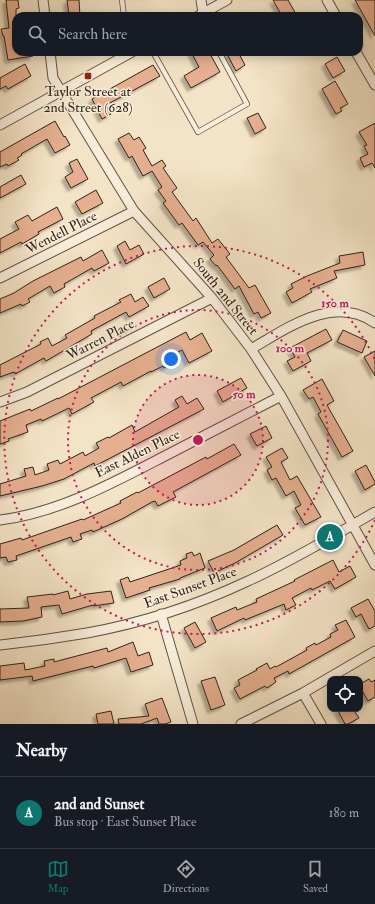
<!DOCTYPE html>
<meta charset="utf-8">
<style>
body{margin:0;font-family:"IM FELL Double Pica",serif;background:#20242c;color:#f1f3f6}
.controls{position:absolute;right:12px;bottom:12px;display:grid;overflow:hidden;border-radius:8px;box-shadow:0 2px 10px #0003}
.controls button{width:36px;height:36px;display:grid;place-items:center;padding:0;border:0;border-bottom:1px solid #363941;background:#171b24;color:#f1f3f6;font:20px sans-serif}
.you{position:absolute;left:171px;top:359px;width:14px;height:14px;margin:-10px;border:3px solid #fff;border-radius:50%;background:#1a73e8;box-shadow:0 0 0 6px #1a73e833}
.badge{display:grid;place-items:center;width:26px;height:26px;border-radius:50%;background:#0f766e;color:#fff;font-size:13px;font-weight:700}
.pin{position:absolute;translate:-50% -50%;border:2px solid #fff;box-shadow:0 1px 4px #0006}
.list{margin:0;padding:0;list-style:none}
h2{display:flex;justify-content:space-between;align-items:center;height:52px;margin:0;padding:0 16px;font-size:17px}
h2 small{font-size:13px;font-weight:400;color:#9ea1a6}
.list li{display:grid;grid-template-columns:26px 1fr auto;gap:12px;align-items:center;box-sizing:border-box;height:72px;padding:0 16px;border-top:1px solid #363941}
.list b{display:block;font-size:15px;white-space:nowrap}
.list p{margin:0;font-size:13px;white-space:nowrap;color:#9ea1a6}
.list em{font-size:13px;font-style:normal;color:#9ea1a6}
.icon{flex:none;width:22px;height:22px;fill:none;stroke:currentColor;stroke-width:2;stroke-linecap:round;stroke-linejoin:round}
.map{position:relative;flex:none;width:375px;height:724px;overflow:hidden}
.search{position:absolute;background:#171b24;box-shadow:0 2px 10px #0003;left:12px;right:12px;top:12px;height:44px;display:flex;align-items:center;gap:10px;box-sizing:border-box;padding:0 14px;border-radius:12px;color:#9ea1a6;font-size:15px}
.sheet{height:124px;background:#171b24}
nav{display:flex;justify-content:space-around;align-items:center;box-sizing:border-box;height:56px;border-top:1px solid #363941;background:#171b24;font-size:11px;color:#9ea1a6}
nav a{display:grid;justify-items:center;gap:2px}
nav .on{color:#0f766e}
.map>svg:first-child{display:block}
.building{fill:#e6b090;stroke:#302216;filter:url(#shadow)}
.lines{fill:none;stroke-linecap:round;stroke-linejoin:round}
.service-casing{stroke:#615242;stroke-width:6}
.minor-casing{stroke:#615242;stroke-width:11}
.service{stroke:#f8eddb;stroke-width:4.5}
.minor{stroke:#f8eddb;stroke-width:9}
.ring{fill:none;stroke:#c2185b;stroke-width:2;stroke-dasharray:2 4}
.poi-dot{fill:#8f2418;stroke:#f8eddb;stroke-width:1.5}
.labels{text-anchor:middle;stroke-width:3;stroke-linejoin:round;paint-order:stroke}
.poi-label{font-size:14px;fill:#302216;stroke:#f8eddb}
.street-label{font-size:14px;fill:#302216;stroke:#f8eddb}
.centre{fill:#c2185b;stroke:#f8eddb;stroke-width:2}
.ring-label{font-size:12px;text-anchor:middle;font-weight:bold;fill:#c2185b;stroke:#f8eddb;stroke-width:3;stroke-linejoin:round;paint-order:stroke}
</style>
<div class="map">
<svg width="375" height="724" viewBox="0 0 375 724">
<defs>
<filter id="shadow"><feDropShadow dx="-3.5" dy="3.5" stdDeviation="1" flood-color="#0004"/></filter>
</defs>
<rect width="100%" height="100%" fill="#f4e4c7"/>
<filter id="stains"><feTurbulence type="fractalNoise" baseFrequency=".005" numOctaves="4"/><feColorMatrix values="0 0 0 0 .2 0 0 0 0 .09 0 0 0 0 .02 0 0 0 .5 -.17"/></filter>
<radialGradient id="worn" r=".72"><stop offset=".6" stop-color="#630" stop-opacity="0"/><stop offset="1" stop-color="#630" stop-opacity=".3"/></radialGradient>
<path class="building" d="M6 0H18L19 8 16 9V52H33V56L8 60 4 36H3L1 29 9 28Z
M67 0H79L80 16H69Z
M273 0H288L297 16H282Z
M355 0H375V36Z
M191 52H209L220 72 191 88 184 76 199 67Z
M231 52H238L245 65 236 71 227 54Z
M337 57 345 71 333 78 325 64Z
M25 64 31 76 8 89 6 86 0 89V78Z
M153 65 160 76 106 105 111 114 102 119 92 99Z
M335 81 348 104 340 108 342 111 336 114 322 89Z
M258 113 266 128 255 134 247 118Z
M55 121 64 137 65 136 70 145 55 153 47 139 21 154 22 155 17 158 19 160 8 166 7 164 0 167V152Z
M375 123V168L372 163 364 167 360 158 368 154 364 146 367 145 359 132Z
M129 133 134 140 139 137 146 148 143 150 152 166 162 160 166 166 163 168 177 188 172 192 193 221 196 218 212 243 218 239 230 254 226 257 249 288 255 285 271 313 261 318 258 312 254 314 239 286 235 289 217 265 216 266 210 259 214 255 203 242 198 245 182 223 179 225 163 203 166 201 158 190 162 187 152 171 143 176 132 156 129 158 118 139Z
M77 159 88 179 71 188 65 177 73 172 69 163Z
M21 175 26 184 0 198V187Z
M96 190 103 203 82 214 75 202Z
M57 207 63 219 38 232 39 234 22 244 21 242 0 253V239L19 229 15 222 28 215 32 221Z
M125 241 130 250 139 245 144 254 126 264 117 246Z
M102 250 109 263 94 271 92 268 64 284 65 287 54 293 50 286 28 299 30 302 22 306 21 304 0 313V299L14 293 33 281 81 257 83 261Z
M363 252 365 265 334 271 337 278 310 289 312 292 292 303 286 292 293 288 291 284 307 276 340 263 339 256Z
M164 278 170 289 154 298 148 287Z
M131 294 135 302 143 297 149 306 129 317 126 312 91 331 92 334 46 361 44 358 15 374 14 372 0 377V365L41 344 40 342 48 338 52 346 67 338 65 335 95 318 94 316 121 302 119 300Z
M326 329 332 340 307 353 311 361 293 371 287 361 295 357 290 348Z
M343 330 367 341 362 353 337 342Z
M186 332 190 340 202 333 212 351 189 363 182 350 170 356 174 362 164 368 163 366 151 372V371L123 386 121 382 91 398 94 402 72 414 69 408 42 421 41 419 26 425 28 432 8 439 9 441 0 444V421L30 409 31 411 58 398V399Z
M375 351V376L364 357Z
M241 378 247 388 223 402 217 391Z
M322 379 334 401 327 405 353 451 342 457 318 414 321 412 313 397 309 399 303 390Z
M182 396 187 404 197 398 204 409 95 466 94 463 64 479 42 486 0 496V484L26 476 24 469 33 467 35 475 49 470 47 464 58 460 60 464 83 452 85 456 99 448 96 443 108 437 109 438 132 425 135 432 179 407 175 400Z
M266 426 272 438 257 446 250 434Z
M234 444 241 455 173 492 176 497 158 506 155 501 152 502 122 519 93 532 92 530 80 534 82 539 73 542 71 537 16 556 17 560 8 562 6 557 0 558V544L21 538 22 540 82 519 83 520 121 503 120 501 137 492 138 493 206 457 207 459Z
M282 448 288 458 281 462 290 480 297 476 321 517 305 525 295 508 301 505 294 491 286 496 276 478 272 480 267 470 272 467 266 457Z
M366 465 375 482V484L365 490 355 471Z
M277 525 283 535 235 563 214 573 208 561 234 550Z
M192 552 194 556 200 553 205 568 180 578V579L149 588 150 590 126 598 120 580 128 577 130 582 181 565 180 561 187 558 186 554Z
M333 560 339 572 350 566 356 577 335 589 330 581 312 590 311 588 292 598 296 605 286 610 284 604 245 620 244 618 217 631 211 618 236 607 237 610 257 602 256 599 295 581 294 580Z
M68 591 70 599 87 594 111 591 114 603 93 606V605L62 614 59 605 41 607 42 617 23 621 0 622V609L29 608 27 597 53 594V595Z
M368 599 375 611V626L369 629 361 614 356 617 351 608Z
M346 620 355 637 289 674 288 671 274 678 276 682 267 688 265 686 240 699 234 688 240 685 238 680 257 670 256 669 267 663 270 669 275 666 276 667 307 650 306 648 315 643 316 645 331 637 330 634 338 630 335 625Z
M195 622 206 642 195 648 184 628Z
M133 642 138 656 149 652 153 665 131 672 126 658 94 668 93 666 33 681 32 676 0 680V666L24 663 25 670 45 666 44 661 54 659V662L107 648 108 652Z
M215 677 225 705 211 710 201 681Z
M369 679 371 682 375 680V697L368 701 360 687V684Z
M162 698 171 722 165 724H159L157 718 141 724H119L118 719 149 716 145 704Z
M337 709H353L359 718 348 724H345Z
M111 711 114 724H98L96 714Z"/>
<g class="lines">
<defs>
<path id="service" d="M122 0 124 16
M153 52 198 132 247 104 219 52"/>
<path id="minor" d="M43 0 45 16
M201 0 203 13
M327 0 336 16
M198 16 227 0
M50 52 53 78 134 211 212 298 251 349 281 396 375 565
M356 52 375 85
M0 125 132 52
M0 278 134 211
M251 349C288 328 333 294 375 323
M0 402 27 392 212 298
M0 520C57 513 111 484 161 458 201 437 241 417 281 396
M161 614 193 724
M0 645C29 642 58 638 87 633 142 623 197 605 248 581 292 561 333 536 375 512
M303 693 321 724
M241 724 303 693 375 651"/>
</defs>
<use href="#service" class="service-casing"/>
<use href="#minor" class="minor-casing"/>
<use href="#service" class="service"/>
<use href="#minor" class="minor"/>
</g>
<circle cx="198" cy="440" r="65" fill="#c2185b" fill-opacity=".12"/>
<g class="ring">
<circle cx="198" cy="440" r="65"/>
<circle cx="198" cy="440" r="130"/>
<path d="M375 520A194 194 0 1 1 375 360"/>
</g>
<rect class="poi-dot" x="84" y="72" width="8" height="8" rx="2"/>
<g class="labels">
<g class="poi-label">
<text x="88" y="96">Taylor Street at<tspan x="88" dy="16">2nd Street (628)</tspan></text>
</g>
<g class="street-label">
<text transform="translate(61 232) rotate(-27)" y="5">Wendell Place</text>
<text transform="translate(226 296) rotate(51)" y="5">South 2nd Street</text>
<text transform="translate(100 339) rotate(-27)" y="5">Warren Place</text>
<text transform="translate(137 453) rotate(-26)" y="5">East Alden Place</text>
<text transform="translate(190 587) rotate(-20)" y="5">East Sunset Place</text>
</g>
</g>
<circle cx="198" cy="440" r="6" class="centre"/>
<g class="ring-label">
<text x="335" y="307">150 m</text>
<text x="290" y="352">100 m</text>
<text x="244" y="398">50 m</text>
</g>
<rect width="100%" height="100%" filter="url(#stains)"/>
<rect width="100%" height="100%" fill="url(#worn)"/>
</svg>
<div class="controls">
<button><svg class="icon" aria-label="locate" viewBox="0 0 24 24"><circle cx="12" cy="12" r="6"/><path d="M12 2v4M12 18v4M2 12h4M18 12h4"/></svg></button>
</div>
<div class="you"></div>
<div class="pin badge" style="left:330px;top:537px">A</div>
<div class="search"><svg class="icon" aria-label="search" viewBox="0 0 24 24"><circle cx="10" cy="10" r="6"/><path d="M15 15l6 6"/></svg>Search here</div>
</div>
<section class="sheet">
<h2>Nearby<small></small></h2>
<ul class="list">
<li><span class="badge">A</span><div><b>2nd and Sunset</b><p>Bus stop · East Sunset Place</p></div><em>180 m</em></li>
</ul>
</section>
<nav>
<a class="on"><svg class="icon" aria-label="map" viewBox="0 0 24 24"><path d="M3 6l6-2 6 2 6-2v14l-6 2-6-2-6 2zM9 4v14M15 6v14"/></svg>Map</a>
<a><svg class="icon" aria-label="directions" viewBox="0 0 24 24"><path d="M12 3l9 9-9 9-9-9zM9 14v-3h6M13 9l2 2-2 2"/></svg>Directions</a>
<a><svg class="icon" aria-label="saved" viewBox="0 0 24 24"><path d="M7 4h10v16l-5-4-5 4z"/></svg>Saved</a>
</nav>
